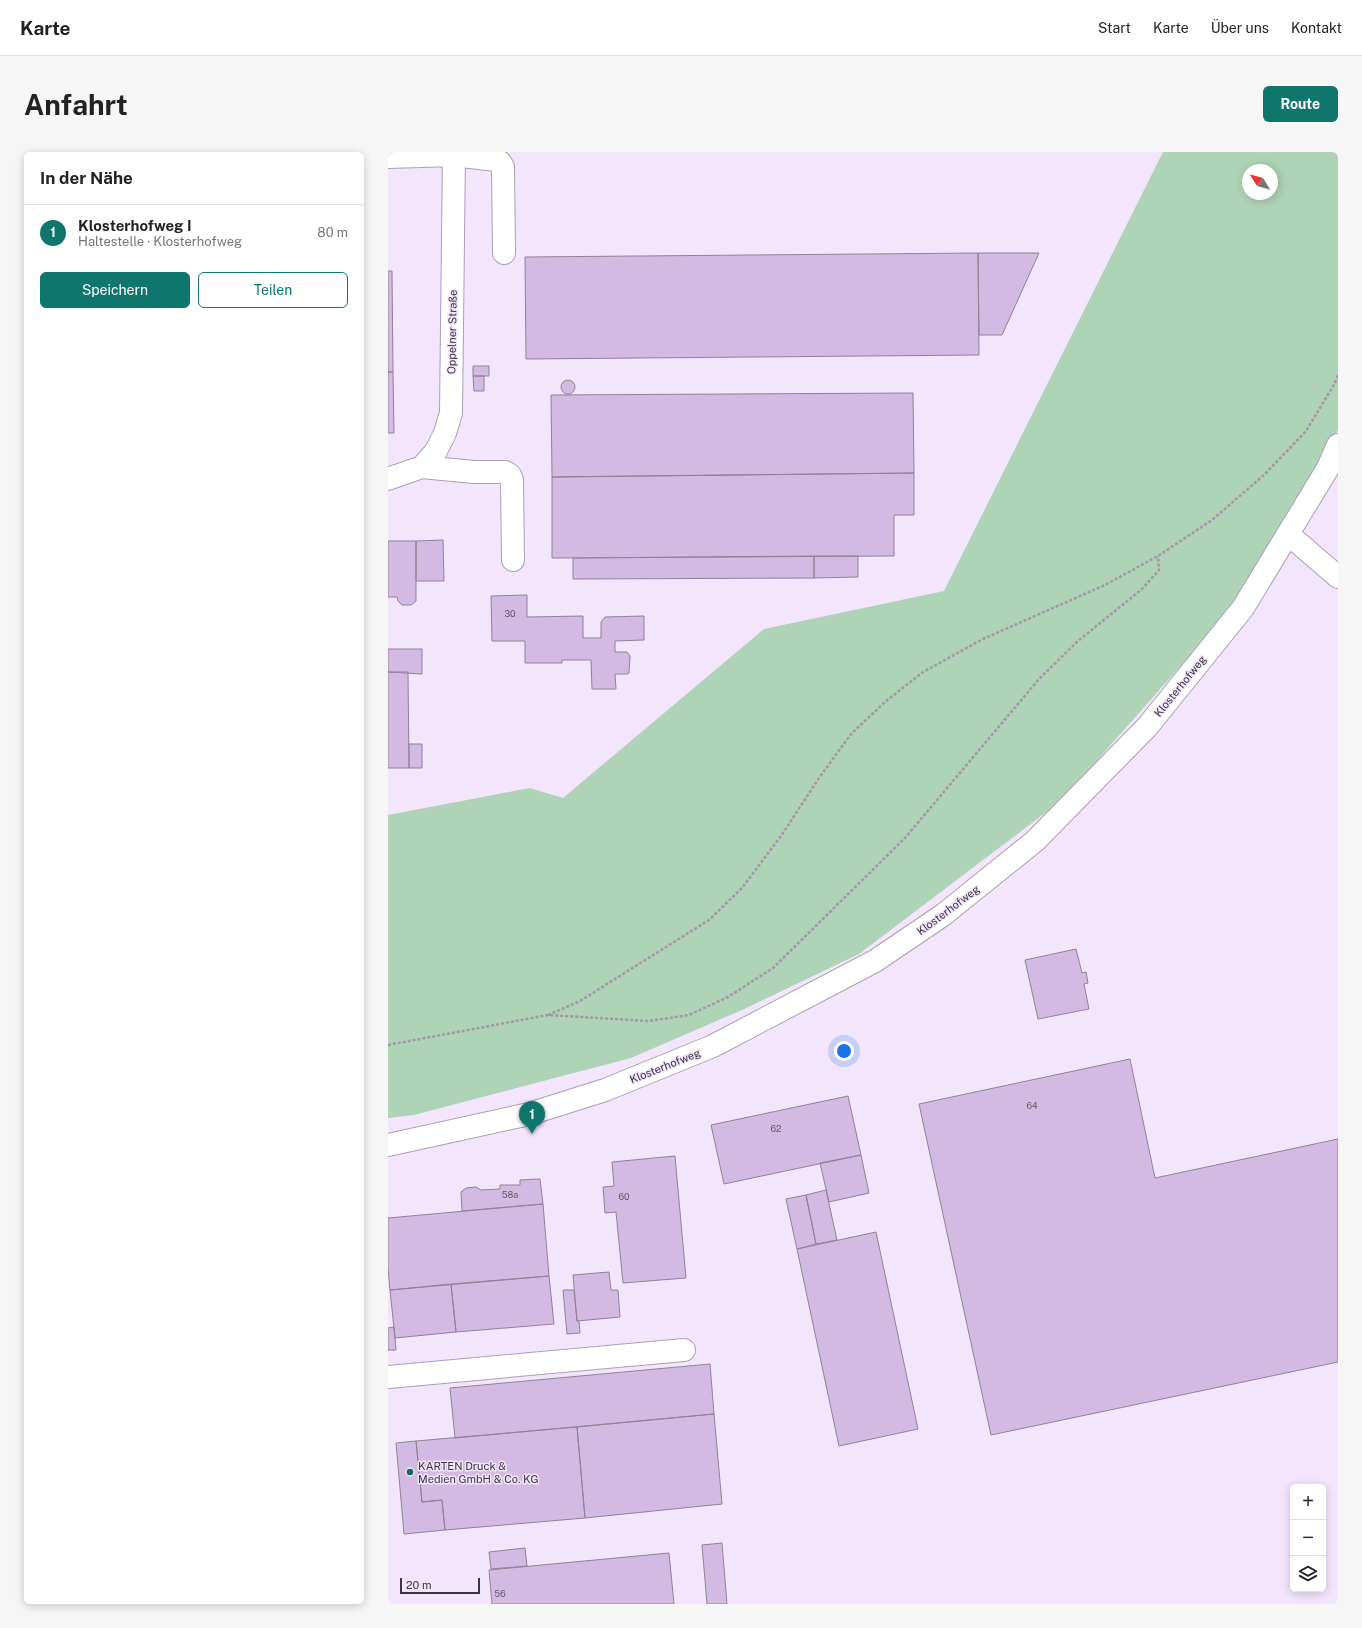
<!DOCTYPE html>
<html lang="de">
<meta charset="utf-8">
<style>
body{margin:0;font-family:"Public Sans",sans-serif;background:#f6f6f6;color:#222}
.controls{position:absolute;right:12px;bottom:12px;display:grid;overflow:hidden;border-radius:6px;box-shadow:0 2px 10px #0003}
.controls button{width:36px;height:36px;display:grid;place-items:center;padding:0;border:0;border-bottom:1px solid #e0e0e0;background:#fff;color:#222;font:20px sans-serif}
.compass{position:absolute;left:854px;top:12px;width:36px;height:36px;border-radius:50%;background:#fff;box-shadow:0 2px 10px #0003;rotate:307deg}
.scale{position:absolute;left:12px;bottom:10px;width:80px;box-sizing:border-box;padding-left:4px;border:2px solid #3c363f;border-top:0;font-size:11px;line-height:14px;white-space:nowrap;color:#3c363f;-webkit-text-stroke:3px #f3e5fc;paint-order:stroke}
.you{position:absolute;left:456px;top:899px;width:14px;height:14px;margin:-10px;border:3px solid #fff;border-radius:50%;background:#1a73e8;box-shadow:0 0 0 6px #1a73e833}
.badge{display:grid;place-items:center;width:26px;height:26px;border-radius:50%;background:#0f766e;color:#fff;font-size:13px;font-weight:700}
.pin{position:absolute;translate:-50% -33px;filter:drop-shadow(0 1px 2px #0008)}
.pin::after{content:'';position:absolute;top:21px;width:14px;height:12px;background:inherit;clip-path:polygon(0 0,100% 0,50% 100%)}
.list{margin:0;padding:0;list-style:none}
h2{display:flex;justify-content:space-between;align-items:center;height:52px;margin:0;padding:0 16px;font-size:17px}
h2 small{font-size:13px;font-weight:400;color:#767676}
.list li{display:grid;grid-template-columns:26px 1fr auto;gap:12px;align-items:center;box-sizing:border-box;height:56px;padding:0 16px;border-top:1px solid #e0e0e0}
.list b{display:block;font-size:15px;white-space:nowrap}
.list p{margin:0;font-size:13px;white-space:nowrap;color:#767676}
.list em{font-size:13px;font-style:normal;color:#767676}
.actions{display:flex;gap:8px;padding:12px 16px}
.actions a{flex:1;padding:9px 0;border:1px solid #0f766e;border-radius:6px;text-align:center;font-size:14px;color:#0f766e}
.actions .main{background:#0f766e;color:#fff}
.icon{flex:none;width:22px;height:22px;fill:none;stroke:currentColor;stroke-width:2;stroke-linecap:round;stroke-linejoin:round}
.map{position:relative;flex:none;width:950px;height:1452px;overflow:hidden;border-radius:6px}
header{display:flex;align-items:center;gap:24px;box-sizing:border-box;height:56px;padding:0 20px;background:#fff;border-bottom:1px solid #e0e0e0}
header strong{font-size:19px}
nav{display:flex;gap:22px;margin-inline-start:auto;font-size:14px}
.intro{display:flex;align-items:center;justify-content:space-between;box-sizing:border-box;height:96px;padding:0 24px}
h1{margin:0;font-size:28px}
.button{padding:10px 18px;border-radius:6px;background:#0f766e;color:#fff;font-size:14px;font-weight:700}
main{display:flex;gap:24px;padding:0 24px}
aside{flex:1;background:#fff;border-radius:6px;box-shadow:0 2px 10px #0003}
.map>svg:first-child{display:block}
.green{fill:#afd3b6;fill-rule:evenodd}
.building{fill:#d3bae3;stroke:#8f8297}
.lines{fill:none;stroke-linecap:round;stroke-linejoin:round}
.minor-casing{stroke:#ac9fb4;stroke-width:24}
.path{stroke:#a197a7;stroke-width:2.5;stroke-dasharray:3 2;stroke-linecap:butt}
.minor{stroke:#fff;stroke-width:22}
.poi-dot{fill:#1b6459;stroke:#f3e5fc;stroke-width:1.5}
.labels{text-anchor:middle;stroke-width:3;stroke-linejoin:round;paint-order:stroke}
.number-label{font-size:9px;fill:#625768}
.street-label{font-size:11px;fill:#3c363f;stroke:#f3e5fc}
.poi-label{font-size:11px;fill:#3c363f;stroke:#f3e5fc;text-anchor:start}
</style>
<header>
<strong>Karte</strong>
<nav><a>Start</a><a>Karte</a><a>Über uns</a><a>Kontakt</a></nav>
</header>
<div class="intro"><h1>Anfahrt</h1><a class="button">Route</a></div>
<main>
<aside>
<h2>In der Nähe<small></small></h2>
<ul class="list">
<li><span class="badge">1</span><div><b>Klosterhofweg I</b><p>Haltestelle · Klosterhofweg</p></div><em>80 m</em></li>
</ul>
<div class="actions"><a class="main">Speichern</a><a>Teilen</a></div>
</aside>
<div class="map">
<svg width="950" height="1452" viewBox="0 0 950 1452">
<rect width="100%" height="100%" fill="#f3e5fc"/>
<path class="green" d="M775 0H950V278L875 421 673 649 471 802 354 858 243 906 26 963 0 966V663L142 636 175 646 376 477 556 439ZM860 18H884V42H860Z"/>
<path class="building" d="M590 101H651L614 183H591Z
M590 101 591 203 138 207 137 105Z
M0 119H4L5 220H0Z
M85 214H101V224H85Z
M0 220H5L6 281H0Z
M85 224H96V239H86Z
M173 235a7 7 0 1 1 14 0a7 7 0 1 1-14 0Z
M525 241 526 321 164 325 163 243Z
M526 321V363H506V404L164 406V325Z
M55 388 56 429H28V389Z
M0 389H28V449L23 453H14L10 449 9 445H0Z
M426 404V426L185 427V406Z
M426 404H470V425L426 426Z
M139 443V465L195 464V486H213V470L217 465 256 464V488L227 489V500H239L242 504 241 521 239 522H227L228 537H204L203 508H174V511H137V489H104L103 444Z
M0 497H34V522L0 520Z
M0 520H20L21 616H0Z
M21 592H34V616H21Z
M688 797 694 821 698 820 700 831 696 832 701 857 650 867 637 808Z
M742 907 767 1026 950 987V1210L603 1283 531 952Z
M460 944 473 1003 336 1032 323 973Z
M473 1003 481 1041 441 1050 432 1011Z
M287 1004 298 1126 235 1131 228 1060 217 1061 215 1035 226 1034 224 1010Z
M150 1027H152L155 1052 74 1059 73 1040 78 1036 88 1035 93 1038 112 1037V1033H132V1028Z
M438 1038 449 1088 428 1092 418 1043Z
M418 1043 428 1092 409 1097 398 1047Z
M155 1052 161 1124 2 1138 0 1116V1066Z
M488 1080 530 1277 451 1294 409 1097Z
M221 1120 223 1138H230L232 1165 189 1169 185 1123Z
M161 1124 166 1172 68 1180 63 1132Z
M63 1132 68 1180 7 1186 2 1138Z
M175 1138H186L189 1169H191L192 1181 179 1182Z
M6 1175 8 1198H0V1176Z
M322 1212 326 1262 67 1286 62 1236Z
M326 1262 334 1352 197 1366 189 1275Z
M189 1275 197 1366 57 1378 54 1348 34 1350 28 1289Z
M28 1289 34 1350 54 1348 57 1378 16 1382 8 1291Z
M334 1391 339 1452H319L314 1393Z
M137 1396 139 1414 103 1417 101 1400Z
M281 1401 286 1452H104L101 1418Z"/>
<g class="lines">
<defs>
<path id="minor" d="M0 5 66 3 108 8 112 10 115 15 116 101
M34 315 86 320H117L122 323 124 328 125 408
M0 327 34 315 48 299 57 281 63 261 66 0
M900 382 950 425
M0 993 141 962 217 938 325 894 487 809 555 763 647 689 759 575 855 456 940 316 950 293
M0 1225 296 1198"/>
</defs>
<use href="#minor" class="minor-casing"/>
<path class="path" d="M160 863 192 849 321 768 354 736 393 684 431 626 463 582 497 550 535 520 595 487 717 433 770 404 824 368 877 322 918 279 947 231 950 223
M0 893 160 863 261 869 301 863 340 845 385 816 517 686 651 527 690 489 754 437 771 418 770 404"/>
<use href="#minor" class="minor"/>
</g>
<circle class="poi-dot" cx="22" cy="1320" r="4"/>
<g class="labels">
<g class="number-label">
<text x="122" y="465">30</text>
<text x="644" y="957">64</text>
<text x="388" y="980">62</text>
<text x="122" y="1046">58a</text>
<text x="236" y="1048">60</text>
<text x="112" y="1445">56</text>
</g>
<g class="street-label">
<text transform="translate(64 180) rotate(-89)" y="4">Oppelner Straße</text>
<text transform="translate(792 534) rotate(-51)" y="4">Klosterhofweg</text>
<text transform="translate(560 758) rotate(-37)" y="4">Klosterhofweg</text>
<text transform="translate(277 914) rotate(-22)" y="4">Klosterhofweg</text>
</g>
<g class="poi-label">
<text x="30" y="1318">KARTEN Druck &amp;<tspan x="30" dy="13">Medien GmbH &amp; Co. KG</tspan></text>
</g>
</g>
</svg>
<div class="controls">
<button>+</button>
<button>−</button>
<button><svg class="icon" aria-label="layers" viewBox="0 0 24 24"><path d="M12 4l9 5-9 5-9-5zM3 14l9 5 9-5"/></svg></button>
</div>
<svg class="compass" viewBox="-18 -18 36 36"><path d="M0-13l5 13h-10z" fill="#e53935"/><path d="M0 13l5-13h-10z" fill="#767676"/></svg>
<div class="scale">20 m</div>
<div class="you"></div>
<div class="pin badge" style="left:144px;top:982px">1</div>
</div>
</main>
